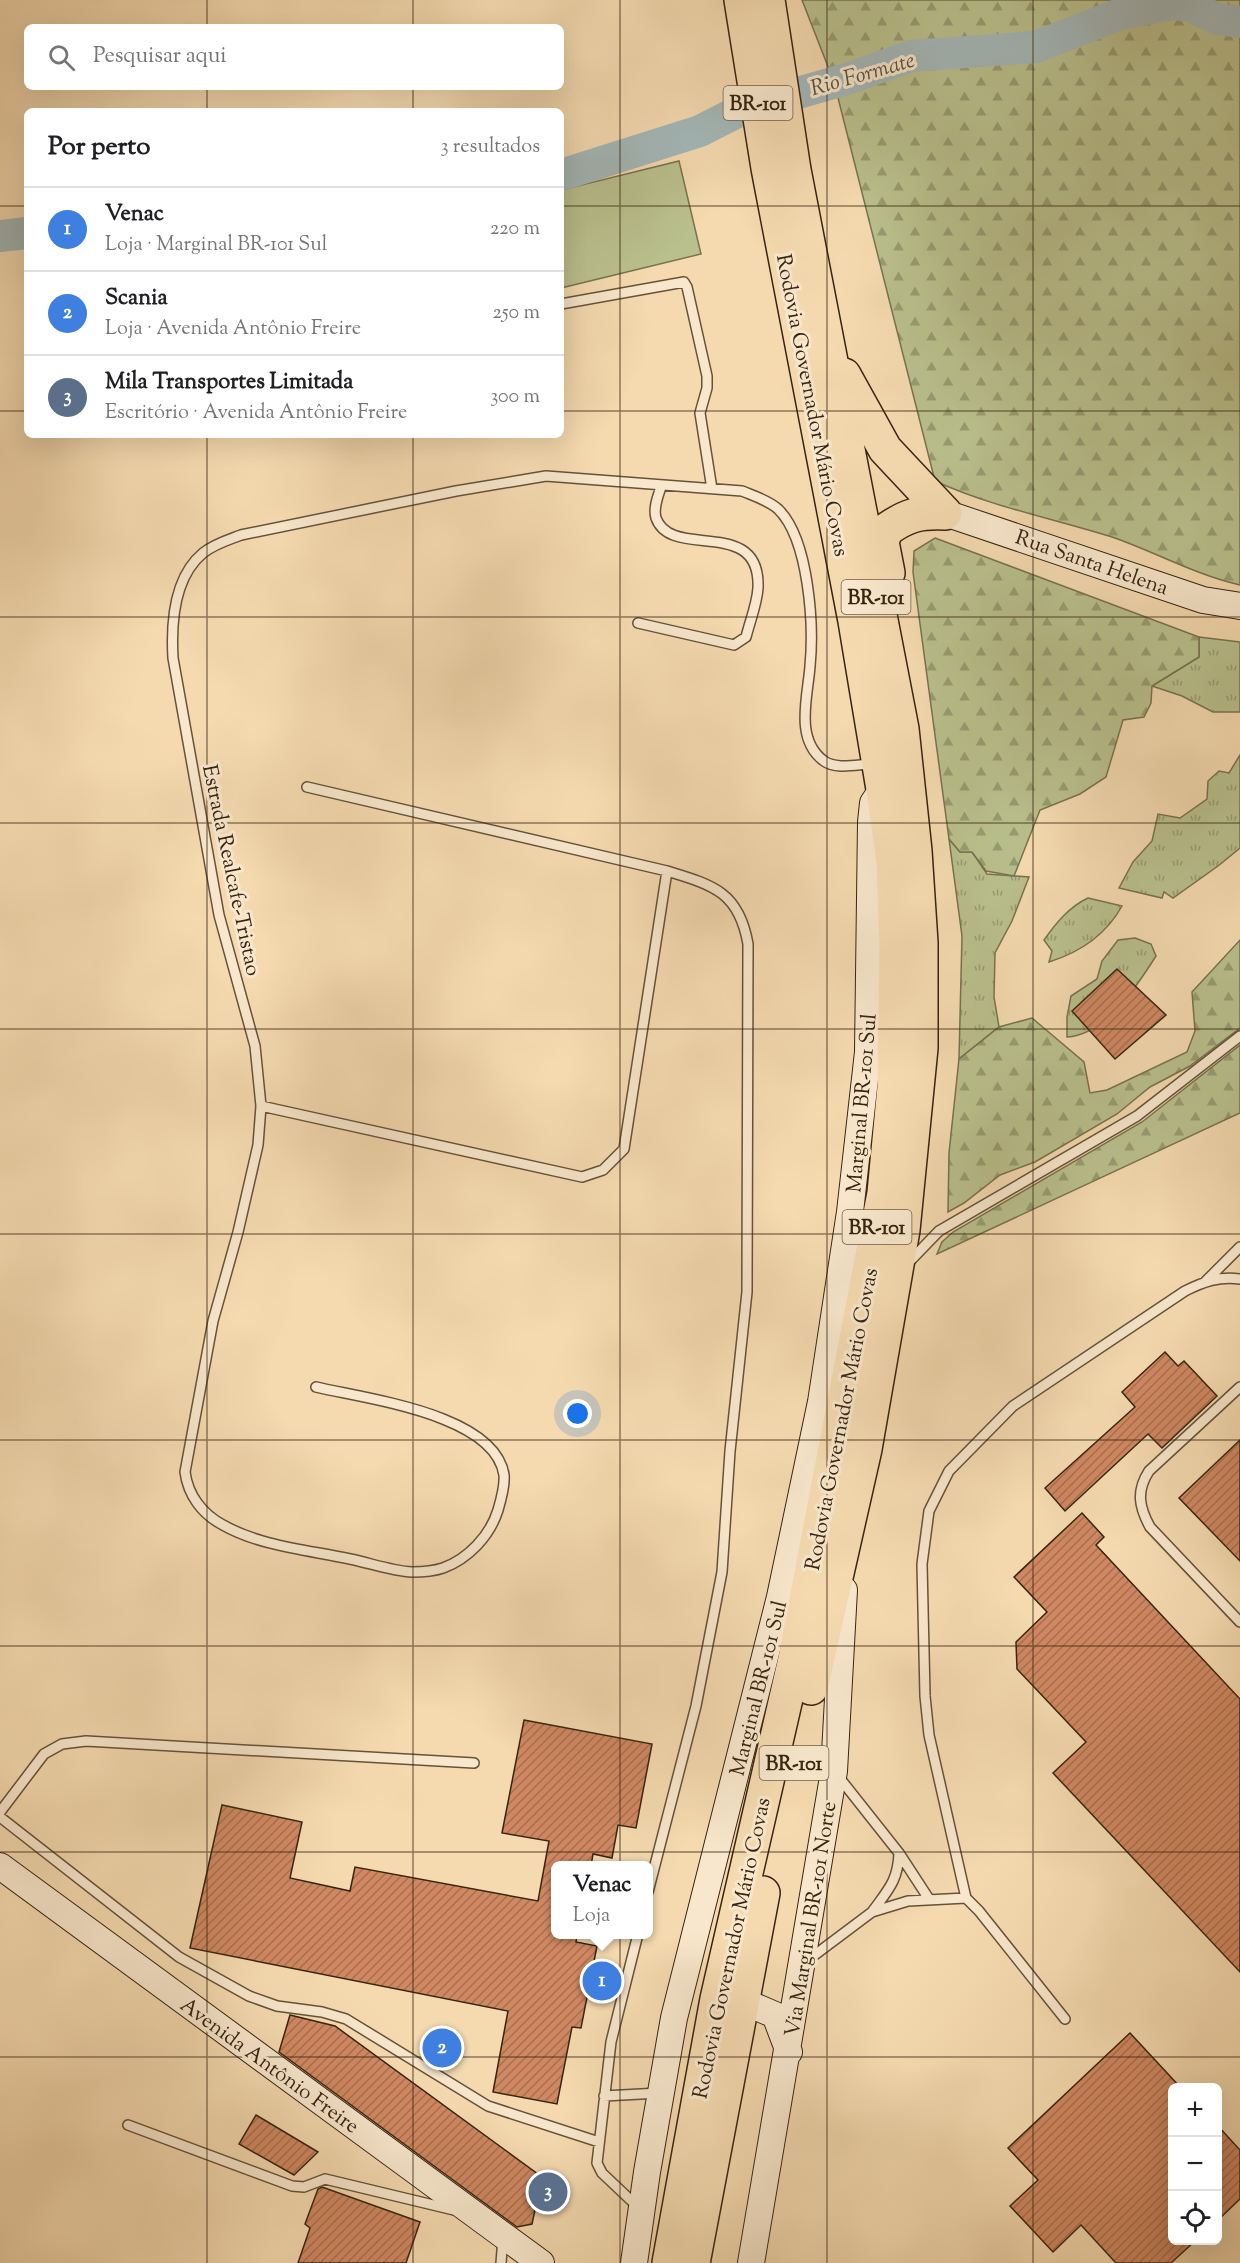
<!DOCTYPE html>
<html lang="pt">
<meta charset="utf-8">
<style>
body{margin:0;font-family:"Sorts Mill Goudy",serif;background:#f6f6f6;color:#202124}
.controls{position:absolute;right:18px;bottom:18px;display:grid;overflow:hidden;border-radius:9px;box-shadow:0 6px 24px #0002}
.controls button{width:54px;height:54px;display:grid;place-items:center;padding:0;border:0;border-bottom:2px solid #e0e0e0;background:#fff;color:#202124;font:30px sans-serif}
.you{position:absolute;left:578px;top:1414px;width:21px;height:21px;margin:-15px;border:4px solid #fff;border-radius:50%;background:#1a73e8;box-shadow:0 0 0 9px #1a73e833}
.badge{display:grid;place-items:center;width:39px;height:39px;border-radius:50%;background:#ea580c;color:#fff;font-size:20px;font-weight:700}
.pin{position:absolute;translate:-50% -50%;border:3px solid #fff;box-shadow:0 2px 6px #0006}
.popup{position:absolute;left:551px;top:1861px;width:102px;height:78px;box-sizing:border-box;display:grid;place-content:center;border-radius:9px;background:#fff;filter:drop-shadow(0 2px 4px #0005);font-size:20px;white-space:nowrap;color:#757577}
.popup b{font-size:22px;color:#202124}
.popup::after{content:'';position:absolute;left:50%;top:100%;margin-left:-12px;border:12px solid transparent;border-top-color:#fff}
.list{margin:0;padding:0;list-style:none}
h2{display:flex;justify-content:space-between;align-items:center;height:78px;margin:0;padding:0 24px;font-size:26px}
h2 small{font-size:20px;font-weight:400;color:#757577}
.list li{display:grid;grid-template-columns:39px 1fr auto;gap:18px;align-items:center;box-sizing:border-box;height:84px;padding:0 24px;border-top:2px solid #e0e0e0}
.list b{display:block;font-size:22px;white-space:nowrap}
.list p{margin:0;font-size:20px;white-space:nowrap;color:#757577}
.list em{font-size:20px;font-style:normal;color:#757577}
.icon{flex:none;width:33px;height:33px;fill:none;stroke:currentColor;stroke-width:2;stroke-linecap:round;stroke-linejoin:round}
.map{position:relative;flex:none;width:1240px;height:2263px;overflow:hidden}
.search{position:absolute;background:#fff;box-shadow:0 6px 24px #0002;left:24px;top:24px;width:540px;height:66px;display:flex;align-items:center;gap:15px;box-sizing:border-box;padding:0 21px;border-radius:9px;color:#757577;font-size:22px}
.panel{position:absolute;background:#fff;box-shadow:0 6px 24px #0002;left:24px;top:108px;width:540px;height:330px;border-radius:9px}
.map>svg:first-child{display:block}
.grass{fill:url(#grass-tufts);stroke:#78724f;stroke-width:1.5}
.forest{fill:url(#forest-firs);stroke:#78724f;stroke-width:1.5}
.garden{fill:#b9c08d;stroke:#78724f;stroke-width:1.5}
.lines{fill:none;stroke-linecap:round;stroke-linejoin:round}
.river{stroke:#a3b7b8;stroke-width:32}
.building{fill:url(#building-hatch);stroke:#372411;stroke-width:1.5}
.lane-casing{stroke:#665239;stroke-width:12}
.secondary-casing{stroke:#372411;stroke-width:28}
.highway-casing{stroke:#372411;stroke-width:36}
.lane{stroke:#f8e7cc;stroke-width:9}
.secondary{stroke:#f8e7cc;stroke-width:26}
.highway{stroke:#f5dab0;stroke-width:33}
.grid{fill:none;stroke:#372411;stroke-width:1.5;stroke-opacity:0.55}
.labels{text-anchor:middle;stroke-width:6;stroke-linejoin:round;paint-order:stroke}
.shield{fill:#f8e7cc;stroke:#715e49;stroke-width:1.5}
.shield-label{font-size:20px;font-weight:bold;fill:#372411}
.street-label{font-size:21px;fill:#372411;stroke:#f8e7cc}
.water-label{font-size:22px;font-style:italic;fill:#575043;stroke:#f8e7cc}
</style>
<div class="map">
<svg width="1240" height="2263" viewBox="0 0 1240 2263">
<defs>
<pattern id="grass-tufts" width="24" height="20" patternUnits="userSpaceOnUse" patternTransform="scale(1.5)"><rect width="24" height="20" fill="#b9c08d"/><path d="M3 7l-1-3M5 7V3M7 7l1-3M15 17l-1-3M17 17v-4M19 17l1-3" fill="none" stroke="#979c72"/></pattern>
<pattern id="forest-firs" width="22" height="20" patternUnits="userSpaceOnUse" patternTransform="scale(1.5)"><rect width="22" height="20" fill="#b9c08d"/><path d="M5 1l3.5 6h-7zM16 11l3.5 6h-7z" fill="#979c72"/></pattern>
<pattern id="building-hatch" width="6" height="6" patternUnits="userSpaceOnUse" patternTransform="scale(1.5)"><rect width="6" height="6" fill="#d08862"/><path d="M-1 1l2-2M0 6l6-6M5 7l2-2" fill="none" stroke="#aa6f4f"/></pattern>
</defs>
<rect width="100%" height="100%" fill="#f5dab0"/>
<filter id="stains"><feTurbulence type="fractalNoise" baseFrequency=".00333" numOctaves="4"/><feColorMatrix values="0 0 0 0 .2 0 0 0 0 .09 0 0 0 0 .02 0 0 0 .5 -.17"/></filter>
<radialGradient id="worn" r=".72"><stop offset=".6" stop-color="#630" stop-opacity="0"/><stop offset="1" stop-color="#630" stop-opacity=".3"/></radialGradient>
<path class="grass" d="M1199 637 1240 642V712H1213L1182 696 1152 686 1199 657Z
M1240 755V848L1218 866 1173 898 1164 892 1162 898 1119 888 1133 862 1152 841 1158 814 1180 818 1207 799 1208 781 1219 771 1229 773Z
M949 839 960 852H972L987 874 1029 877 1012 921 995 953 994 997 999 1027 959 1059 962 936Z
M1088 898 1122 906C1106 935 1081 952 1049 962L1052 951 1044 940C1056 923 1069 907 1088 898Z
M1135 938 1151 944 1156 956C1137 986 1105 1035 1067 1037V1017L1071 996 1097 979 1102 961 1118 940Z"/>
<path class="forest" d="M802 0H1240V585C1196 575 1157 553 1115 538 1055 519 992 507 935 481L834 82Z
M935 538 1199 637V657L1152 686 1151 703 1144 717 1123 720 1106 777 1080 794 1040 810 1014 876 986 871 972 852H960L949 839 913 572 914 551Z
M1240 940V1028L1190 1066 1150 1087 1117 1114 1035 1162 1000 1175 964 1203 948 1212 949 1153 959 1059 999 1027 1032 1018 1084 1062 1090 1093 1107 1090 1187 1052 1195 1031 1192 992Z
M1240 1045V1113L937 1254 942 1242 953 1232 1142 1122Z"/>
<path class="garden" d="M679 161 701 254 561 288V190Z"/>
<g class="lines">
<path class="river" d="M561 175 700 131 745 108 847 79 911 56 1036 47 1120 14 1172 4 1191 6 1217 19 1240 22
M0 236 27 233"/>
</g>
<path class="building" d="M1117 969 1166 1015 1115 1059 1072 1011Z
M1165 1352 1178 1366 1184 1361 1217 1396 1162 1448 1148 1434 1065 1511 1045 1488 1135 1407 1122 1392Z
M1240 1440V1561L1179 1498Z
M1082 1513 1104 1537 1096 1545 1240 1699V1972L1053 1773 1086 1742 1017 1669 1016 1642 1047 1612 1014 1577Z
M524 1720 652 1744 636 1828 618 1825 612 1858 593 1854 591 1866H555V1935H577L576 1942 597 1946 581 2028 572 2027 557 2104 493 2092 508 2011 190 1948 222 1805 302 1822 290 1878 350 1891 355 1867 538 1901 549 1841 502 1833Z
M290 2015 335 2026 542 2177 532 2224 517 2227 279 2052Z
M1130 2033 1181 2088H1173V2241H1195L1171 2263H1116L1081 2225 1053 2252 1010 2206 1038 2180 1008 2148Z
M256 2115 318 2152 294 2175 239 2144Z
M1218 2126 1240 2150V2199L1218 2220Z
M322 2187 420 2222 406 2263H298L310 2228 305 2224 318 2189Z"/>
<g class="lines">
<defs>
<path id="lane" d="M561 304 684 282 687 287 707 376V388L700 413 712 489
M638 623 734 645 746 637C750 621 757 604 758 588 761 515 671 561 656 518 653 508 658 496 661 487
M307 787 667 871C713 885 739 892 748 944L747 1292 730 1451 722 1572 696 1706 648 1892
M261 1106 582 1177 603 1170 624 1149 667 871
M908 1263 939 1231 1137 1116 1240 1036
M1206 1281 1240 1247
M316 1387C366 1399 495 1414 504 1475 505 1486 501 1500 498 1510 490 1536 468 1559 443 1568 434 1571 422 1572 412 1572 392 1571 370 1563 350 1559 308 1550 260 1546 223 1525 202 1514 188 1495 185 1472L213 1321 238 1232 258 1145 261 1106 255 1046 219 915 173 658C171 623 174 577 203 553 214 544 228 540 241 535L456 491 546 476 742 491C754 496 768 500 778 509 809 539 814 625 810 666 808 696 794 739 824 761 836 770 859 764 873 764
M1240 1387 1149 1471C1136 1491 1139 1507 1150 1527L1240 1622
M838 1776 899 1853 929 1899
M0 1812 44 1754 62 1744 86 1741 474 1763
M0 1817 179 1957 249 1996 277 2006 322 2012 346 2019 488 2106 599 2142
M966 1898 929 1735 925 1696 922 1564 929 1511 949 1471 1013 1406 1185 1291C1203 1282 1219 1276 1240 1279
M872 1912C888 1890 898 1881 899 1853
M638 1934 611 2042 597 2163 602 2173 639 2208
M808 1960 872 1912 908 1901 966 1898 979 1911 1065 2019
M604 2096 659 2093
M128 2125 292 2186 304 2187 325 2179 454 2210
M501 2263 503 2238"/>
<path id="secondary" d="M945 513 1203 600 1240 606
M0 1866 541 2263
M747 2003 775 2015 789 2052
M634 2263 647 2172 674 2018 780 1597 821 1402 850 1212 868 1052 871 822 873 803 882 790
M751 2263 834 1771 844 1590"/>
<path id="highway" d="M768 0 794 170 902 729 915 851 921 943V1048L903 1230 865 1449 811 1688
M844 375 885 449 945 513
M888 573 882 542 886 530C907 515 919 512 945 513
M669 2263 717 1999 795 1659 817 1542 884 1193 894 1087 896 948 893 862 883 789 855 621 768 168 741 0
M693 2263 763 1893"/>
</defs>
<use href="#lane" class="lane-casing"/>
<use href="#secondary" class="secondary-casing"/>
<use href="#highway" class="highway-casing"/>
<use href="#lane" class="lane"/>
<use href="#secondary" class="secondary"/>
<use href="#highway" class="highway"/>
</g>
<path class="grid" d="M207 0V27M413 0V27M620 0V2263M827 0V2263M1033 0V2263M207 87V111M413 87V111M0 206H27M561 206H1240M0 411H27M561 411H1240M207 435V2263M413 435V2263M0 617H1240M0 823H1240M0 1029H1240M0 1234H1240M0 1440H1240M0 1646H1240M0 1852H1240M0 2057H1240"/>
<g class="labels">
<g class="shield">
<rect x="723.5" y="86" width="69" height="34" rx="4.5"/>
<rect x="841.5" y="580" width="69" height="34" rx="4.5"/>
<rect x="842.5" y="1210" width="69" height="34" rx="4.5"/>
<rect x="759.5" y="1746" width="69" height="34" rx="4.5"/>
</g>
<g class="shield-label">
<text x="758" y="110">BR-101</text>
<text x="876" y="604">BR-101</text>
<text x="877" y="1234">BR-101</text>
<text x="794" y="1770">BR-101</text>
</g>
<g class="street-label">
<text transform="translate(813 405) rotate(79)" y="7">Rodovia Governador Mário Covas</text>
<text transform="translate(1092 562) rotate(19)" y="7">Rua Santa Helena</text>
<text transform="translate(232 870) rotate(78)" y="7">Estrada Realcafe-Tristao</text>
<text transform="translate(861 1103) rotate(-85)" y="7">Marginal BR-101 Sul</text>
<text transform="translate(841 1419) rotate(-79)" y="7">Rodovia Governador Mário Covas</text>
<text transform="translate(758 1688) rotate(-76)" y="7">Marginal BR-101 Sul</text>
<text transform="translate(810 1919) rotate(-81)" y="7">Via Marginal BR-101 Norte</text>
<text transform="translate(731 1948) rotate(-78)" y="7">Rodovia Governador Mário Covas</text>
<text transform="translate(270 2065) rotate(36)" y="7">Avenida Antônio Freire</text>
</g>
<g class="water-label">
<text transform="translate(862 73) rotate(-16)" y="8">Rio Formate</text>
</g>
</g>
<rect width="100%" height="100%" filter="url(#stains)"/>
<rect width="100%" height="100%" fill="url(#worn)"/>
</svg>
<div class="controls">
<button>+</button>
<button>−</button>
<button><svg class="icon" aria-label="locate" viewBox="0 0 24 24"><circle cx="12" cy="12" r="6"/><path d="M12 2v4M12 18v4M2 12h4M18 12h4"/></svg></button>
</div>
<div class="you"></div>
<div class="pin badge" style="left:602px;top:1981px;background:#3f7fe0">1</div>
<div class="popup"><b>Venac</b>Loja</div>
<div class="pin badge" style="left:442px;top:2048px;background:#3f7fe0">2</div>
<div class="pin badge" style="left:548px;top:2192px;background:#5c6f8a">3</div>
<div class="search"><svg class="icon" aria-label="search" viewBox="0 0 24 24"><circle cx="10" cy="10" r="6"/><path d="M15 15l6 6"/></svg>Pesquisar aqui</div>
<section class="panel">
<h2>Por perto<small>3 resultados</small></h2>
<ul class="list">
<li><span class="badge" style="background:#3f7fe0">1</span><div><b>Venac</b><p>Loja · Marginal BR-101 Sul</p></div><em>220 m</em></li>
<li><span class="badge" style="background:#3f7fe0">2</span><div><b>Scania</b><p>Loja · Avenida Antônio Freire</p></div><em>250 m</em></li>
<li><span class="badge" style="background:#5c6f8a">3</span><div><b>Mila Transportes Limitada</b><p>Escritório · Avenida Antônio Freire</p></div><em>300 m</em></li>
</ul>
</section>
</div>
